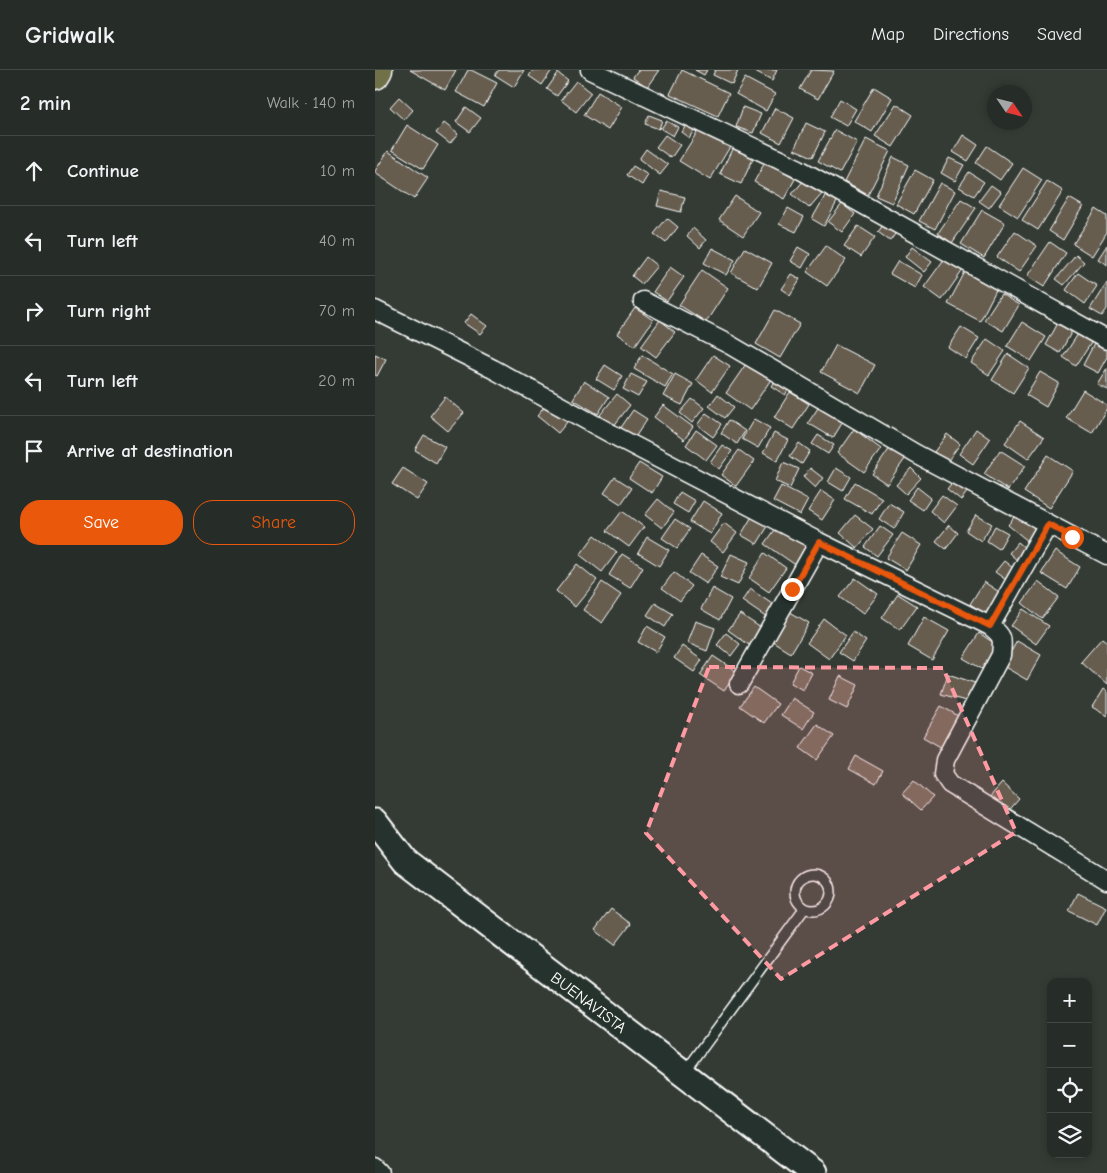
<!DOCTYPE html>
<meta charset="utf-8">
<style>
body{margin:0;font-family:"Comic Neue",sans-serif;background:#2e342f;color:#f1f3f6}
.controls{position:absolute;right:15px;bottom:15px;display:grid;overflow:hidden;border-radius:10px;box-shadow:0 2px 8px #0003}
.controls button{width:45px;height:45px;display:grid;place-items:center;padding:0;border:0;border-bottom:1px solid #424844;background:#262c27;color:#f1f3f6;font:25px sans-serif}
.compass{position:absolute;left:612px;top:15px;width:45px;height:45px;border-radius:50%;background:#262c27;box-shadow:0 2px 8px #0003;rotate:125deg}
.stop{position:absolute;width:15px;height:15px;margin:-11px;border:4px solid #ea580c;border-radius:50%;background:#fff}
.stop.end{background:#ea580c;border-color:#fff;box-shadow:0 1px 5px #0008}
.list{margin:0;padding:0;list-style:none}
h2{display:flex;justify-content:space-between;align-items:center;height:65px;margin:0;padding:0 20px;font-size:21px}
h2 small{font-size:16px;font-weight:400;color:#a4a7a7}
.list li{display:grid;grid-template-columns:32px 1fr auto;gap:15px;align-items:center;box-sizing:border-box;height:70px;padding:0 20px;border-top:1px solid #424844}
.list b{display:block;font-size:19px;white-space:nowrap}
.list em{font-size:16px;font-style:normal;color:#a4a7a7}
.actions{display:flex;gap:10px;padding:15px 20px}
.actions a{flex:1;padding:11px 0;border:1px solid #ea580c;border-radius:20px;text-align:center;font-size:18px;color:#ea580c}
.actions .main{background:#ea580c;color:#fff}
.icon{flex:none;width:28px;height:28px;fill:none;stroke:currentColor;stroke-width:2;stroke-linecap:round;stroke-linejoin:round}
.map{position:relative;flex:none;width:732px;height:1103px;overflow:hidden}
header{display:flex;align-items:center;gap:30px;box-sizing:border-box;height:70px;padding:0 25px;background:#262c27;border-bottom:1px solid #424844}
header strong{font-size:24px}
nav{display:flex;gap:28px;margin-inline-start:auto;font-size:18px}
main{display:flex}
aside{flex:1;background:#262c27}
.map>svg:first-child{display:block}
.building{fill:#665d4f;stroke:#fff}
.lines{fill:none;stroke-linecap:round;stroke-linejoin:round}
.lane-casing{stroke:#fff;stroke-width:12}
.street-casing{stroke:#fff;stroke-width:21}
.secondary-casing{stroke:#fff;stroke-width:29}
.primary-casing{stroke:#fff;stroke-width:31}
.lane{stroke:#26332d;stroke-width:9}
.street{stroke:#26332d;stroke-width:18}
.secondary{stroke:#26332d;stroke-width:25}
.primary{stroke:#6f704a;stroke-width:28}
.route{stroke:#ea580c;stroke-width:6}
.marked{fill:#ff9aa2;fill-opacity:0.2;stroke:#ff9aa2;stroke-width:4;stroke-dasharray:10 6;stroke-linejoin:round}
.labels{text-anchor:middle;stroke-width:4.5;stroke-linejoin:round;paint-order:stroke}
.street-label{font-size:16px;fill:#fff;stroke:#26332d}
</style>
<header>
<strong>Gridwalk</strong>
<nav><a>Map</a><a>Directions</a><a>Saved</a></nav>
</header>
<main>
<aside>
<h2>2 min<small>Walk · 140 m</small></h2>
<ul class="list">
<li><svg class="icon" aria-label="ahead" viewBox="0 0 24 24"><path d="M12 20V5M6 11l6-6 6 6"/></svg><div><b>Continue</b></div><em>10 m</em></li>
<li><svg class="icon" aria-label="left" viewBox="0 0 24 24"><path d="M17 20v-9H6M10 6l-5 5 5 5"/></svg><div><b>Turn left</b></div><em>40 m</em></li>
<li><svg class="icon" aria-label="right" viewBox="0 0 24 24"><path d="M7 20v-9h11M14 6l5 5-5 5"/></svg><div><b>Turn right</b></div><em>70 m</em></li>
<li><svg class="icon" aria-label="left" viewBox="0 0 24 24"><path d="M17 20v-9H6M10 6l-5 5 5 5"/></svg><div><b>Turn left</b></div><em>20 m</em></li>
<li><svg class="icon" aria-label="arrive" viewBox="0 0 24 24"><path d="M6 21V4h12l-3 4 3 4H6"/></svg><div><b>Arrive at destination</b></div></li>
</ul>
<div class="actions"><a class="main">Save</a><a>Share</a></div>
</aside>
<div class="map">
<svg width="732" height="1103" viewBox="0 0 732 1103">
<rect width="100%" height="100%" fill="#333b34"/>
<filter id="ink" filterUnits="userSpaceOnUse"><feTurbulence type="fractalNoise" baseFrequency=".02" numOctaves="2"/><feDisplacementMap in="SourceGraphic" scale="10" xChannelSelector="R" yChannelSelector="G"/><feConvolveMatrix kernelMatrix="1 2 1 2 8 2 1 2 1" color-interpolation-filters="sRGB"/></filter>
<g filter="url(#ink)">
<path class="building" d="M35 0H81L70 20Z
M93 0H96L122 13 109 37 81 22Z
M124 0H149L139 17 120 5Z
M158 0H177L167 15 154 6Z
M263 0H284L272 17 258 7Z
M307 0 354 23 343 46 295 24Z
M320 0H332L329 5Z
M340 0H363L357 14 338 5Z
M381 0H402L397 11 380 2Z
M436 0 459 1 443 29 425 19Z
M183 3 193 11 182 26 172 19Z
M370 8 400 24 391 41 361 24Z
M201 11 216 23 201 42 186 30Z
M499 17 517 28 497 62 479 51Z
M223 22 247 37 233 60 209 45Z
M24 27 38 40 29 50 15 37Z
M465 29 481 39 471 56 455 47Z
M521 34 538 45 518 77 500 66Z
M91 37 106 48 95 62 81 52Z
M368 37 386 44 378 63 361 57Z
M400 38 419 48 406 73 387 63Z
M274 45 287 50 284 59 270 54Z
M291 51 303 57 298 66 286 59Z
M313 52 321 57 314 68 306 62Z
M69 53 83 64 75 74 61 63Z
M431 53 450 62 438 87 419 79Z
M32 55 63 75 48 99 17 80Z
M326 56 356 75 335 110 304 91Z
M460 60 482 72 465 103 443 91Z
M290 65 305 75 296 88 281 77Z
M588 65 603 75 593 91 578 82Z
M491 69 515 81 493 125 469 112Z
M612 76 637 93 625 110 601 93Z
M358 77 379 87 366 114 345 104Z
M271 79 293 95 285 105 264 89Z
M13 81 53 108 39 129 0 103V101Z
M518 87 534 95 517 133 501 126Z
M574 88 589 95 580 111 566 103Z
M390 92 420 109 409 129 379 112Z
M258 96 273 105 267 115 252 105Z
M648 98 667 110 643 147 624 135Z
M540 100 558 110 539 144 521 134Z
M594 102 609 112 599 126 584 117Z
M431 108 447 123 434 138 417 124Z
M672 111 688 121 663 160 647 150Z
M565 113 580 121 560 159 544 151Z
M616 115 626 122 614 138 604 131Z
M286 121 310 127 306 142 282 136Z
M451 124 463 130 449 156 437 149Z
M360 126 384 142 368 166 344 150Z
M694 128 708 136 688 170 674 161Z
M586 129 601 138 577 173 563 163Z
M467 134 480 144 467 162 453 152Z
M413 138 429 147 421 162 404 154Z
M721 139 732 146V162L717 186 698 174Z
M607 140 630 153 609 188 586 174Z
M292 148 303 157 291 173 279 164Z
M511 151 523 160 515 171 503 162Z
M483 156 500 167 486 187 469 176Z
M318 158 331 170 325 178 312 166Z
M640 161 662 176 644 202 622 187Z
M675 172 691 183 669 217 652 206Z
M732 175V195L723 189Z
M451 176 471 190 452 216 432 202Z
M423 177 435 184 427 198 415 191Z
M537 177 557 192 549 202 530 187Z
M337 178 360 190 351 205 329 193Z
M370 178 397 193 383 218 356 203Z
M701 185 709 192 689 215 681 209Z
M271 187 282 196 267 214 257 206Z
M570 188 588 200 567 230 549 217Z
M523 191 547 205 540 218 515 204Z
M295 197 309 207 292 231 278 222Z
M327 200 353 218 331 252 304 235Z
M590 202 622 218 605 251 573 234Z
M703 203 722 216 710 234 691 220Z
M416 204 425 209 415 225 406 219Z
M732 212V239L727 246 715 239Z
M626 224 644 235 628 261 609 250Z
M260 238 278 250 260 276 242 264Z
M400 240 425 254 405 288 381 274Z
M96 244 112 256 105 264 89 253Z
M285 250 300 262 281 287 266 276Z
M647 252 671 267 656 291 632 276Z
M683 253 697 261 685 283 671 275Z
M586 257 604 268 591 289 573 277Z
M705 261 718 270 701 296 688 287Z
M612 269 630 281 614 305 596 293Z
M720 272 732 278V287L723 303 708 295Z
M461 275 500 295 485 323 446 302Z
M0 284 11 289 2 306 0 305Z
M633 284 654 298 638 323 617 310Z
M267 285 298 304 290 317 259 299Z
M338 285 355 296 337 322 321 310Z
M373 291 397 308 375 340 351 323Z
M230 295 247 306 239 320 221 309Z
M732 298V319L722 314Z
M665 302 684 313 671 337 651 325Z
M256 304 272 312 263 327 248 319Z
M300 304 318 314 307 335 288 326Z
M404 304 418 312 410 325 396 316Z
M209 311 234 327 223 344 198 329Z
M708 320 732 335V338L717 363 691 348Z
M415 322 434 334 418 359 399 347Z
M242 324 255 335 238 357 225 345Z
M343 324 359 337 350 348 334 336Z
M70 327 89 343 73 361 55 346Z
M317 329 329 338 317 353 305 343Z
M172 334 193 351 183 363 162 346Z
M288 335 318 357 309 370 279 347Z
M445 335 469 350 458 368 433 353Z
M258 340 272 349 259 369 245 359Z
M331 343 347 354 338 367 322 355Z
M379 349 395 358 383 378 367 369Z
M354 350 370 361 362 374 346 363Z
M645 351 669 367 653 389 630 373Z
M479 359 506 379 489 402 462 383Z
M601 359 615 369 598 394 584 384Z
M321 360 342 375 331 390 311 375Z
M399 363 413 370 402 391 388 383Z
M572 364 585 374 572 392 559 382Z
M49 365 70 377 61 393 40 380Z
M443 365 459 375 453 384 437 374Z
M424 373 435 381 427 394 415 386Z
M347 375 357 381 344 399 335 392Z
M515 378 530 389 512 414 497 404Z
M364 380 379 391 361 416 346 405Z
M625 380 650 396 633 420 609 404Z
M673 385 698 401 674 438 649 422Z
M408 392 424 399 415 418 400 411Z
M264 393 287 407 277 423 254 408Z
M28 398 53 414 42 430 17 414Z
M435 398 448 408 440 418 428 407Z
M461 398 476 407 468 421 453 412Z
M536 398 546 408 531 424 521 415Z
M240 407 257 418 246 434 229 423Z
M579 410 593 421 586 430 572 419Z
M480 412 507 428 497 444 470 429Z
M406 416 433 430 425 445 398 431Z
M542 417 556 428 548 440 533 430Z
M446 421 460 430 447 450 433 441Z
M305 422 320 431 313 443 298 434Z
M567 425 582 436 569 453 555 441Z
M283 429 299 442 287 458 270 445Z
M328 431 347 443 335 464 315 452Z
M514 433 529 442 519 459 504 449Z
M247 441 269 457 254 477 232 461Z
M379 443 395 453 382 474 366 465Z
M641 444 663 461 654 472 633 455Z
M480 445 498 459 482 478 465 463Z
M601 445 617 454 606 471 591 461Z
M300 449 315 459 302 478 287 468Z
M349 453 362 463 348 482 335 472Z
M404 454 436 476 422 496 390 474Z
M574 455 583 463 571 479 561 471Z
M505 456 518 465 502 486 490 477Z
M620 456 633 463 624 479 612 471Z
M527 463 546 475 531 500 511 488Z
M220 465 242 482 227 502 205 485Z
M272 467 294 480 284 496 263 483Z
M643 472 655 482 645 493 634 483Z
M680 481 705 497 692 519 666 503Z
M390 483 411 498 394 522 374 508Z
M247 484 268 497 255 518 234 505Z
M356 484 374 492 363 515 345 507Z
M326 485 343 496 331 514 314 503Z
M629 491 643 502 635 513 620 502Z
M202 494 222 510 200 537 181 521Z
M299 502 317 516 305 531 287 518Z
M480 508 503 524 488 544 465 527Z
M663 511 684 527 667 549 647 533Z
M227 512 246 525 227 553 208 540Z
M609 512 629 525 615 547 595 534Z
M337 518 356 529 345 550 326 539Z
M375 519 400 536 392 548 367 531Z
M523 524 542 536 525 560 507 548Z
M280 533 298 544 290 557 272 545Z
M410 539 434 553 416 583 392 568Z
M648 539 674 556 661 574 636 556Z
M365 544 389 560 377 577 353 560Z
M549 547 574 561 557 590 533 576Z
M449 549 471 565 454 589 432 573Z
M320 551 340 558 332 581 312 573Z
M272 556 290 567 281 582 263 572Z
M478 562 491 571 478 591 464 582Z
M351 563 365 574 356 586 342 575Z
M604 563 622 575 607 599 588 588Z
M727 568 732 572V615L706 592Z
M642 571 666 585 652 610 628 596Z
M307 576 327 590 319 602 299 588Z
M338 586 362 602 349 621 325 605Z
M424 596 437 603 428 620 415 613Z
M573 604 600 613 594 632 566 624Z
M465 606 483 615 472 639 454 630Z
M379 617 403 634 389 653 365 636Z
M728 619 732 622V646L717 637Z
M417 628 439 642 428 659 406 645Z
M566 636 587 648 569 679 548 667Z
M442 654 459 666 442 690 425 678Z
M481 686 508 701 501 714 474 699Z
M539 710 558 727 546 740 527 723Z
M627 713 644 729 631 744 613 729Z
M703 823 731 837 722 855 694 841Z
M236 839 256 854 240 875 220 860Z"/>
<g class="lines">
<defs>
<path id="lane" d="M420 822a18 18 0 1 1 36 0a18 18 0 1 1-36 0Z
M310 1002 430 838"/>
<path id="street" d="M215 0 424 99 732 270
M268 231 355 275 541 384 732 485
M0 240 118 299 244 368 444 472 615 556 673 454
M615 556C628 566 628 568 626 585L570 690 568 704 575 714 732 810
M364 614 444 472
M0 1098 5 1103"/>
<path id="secondary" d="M0 752 30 791 438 1103"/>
<path id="primary" d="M0 5 3 0"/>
</defs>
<use href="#lane" class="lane-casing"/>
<use href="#street" class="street-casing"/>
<use href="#secondary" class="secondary-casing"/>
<use href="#primary" class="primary-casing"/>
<use href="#lane" class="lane"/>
<use href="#street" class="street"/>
<use href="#secondary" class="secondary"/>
<use href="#primary" class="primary"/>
</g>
</g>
<g class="lines" filter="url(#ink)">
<path class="route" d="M417 519 444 472 615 556 673 454 697 467"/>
</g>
<path class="marked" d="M334 597 568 598 641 762 406 909 271 763Z"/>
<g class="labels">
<g class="street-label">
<text transform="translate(214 932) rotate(37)" y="6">BUENAVISTA</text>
</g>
</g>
</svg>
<div class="controls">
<button>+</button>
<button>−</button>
<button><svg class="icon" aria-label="locate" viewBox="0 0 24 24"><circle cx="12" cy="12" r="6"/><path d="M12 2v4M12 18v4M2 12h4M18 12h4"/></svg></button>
<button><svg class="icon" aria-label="layers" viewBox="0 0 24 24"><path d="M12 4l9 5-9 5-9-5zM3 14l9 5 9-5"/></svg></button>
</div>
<svg class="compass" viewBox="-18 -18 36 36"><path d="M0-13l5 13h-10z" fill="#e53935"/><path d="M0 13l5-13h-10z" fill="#a4a7a7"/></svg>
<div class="stop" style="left:697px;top:467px"></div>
<div class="stop end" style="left:417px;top:519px"></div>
</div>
</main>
